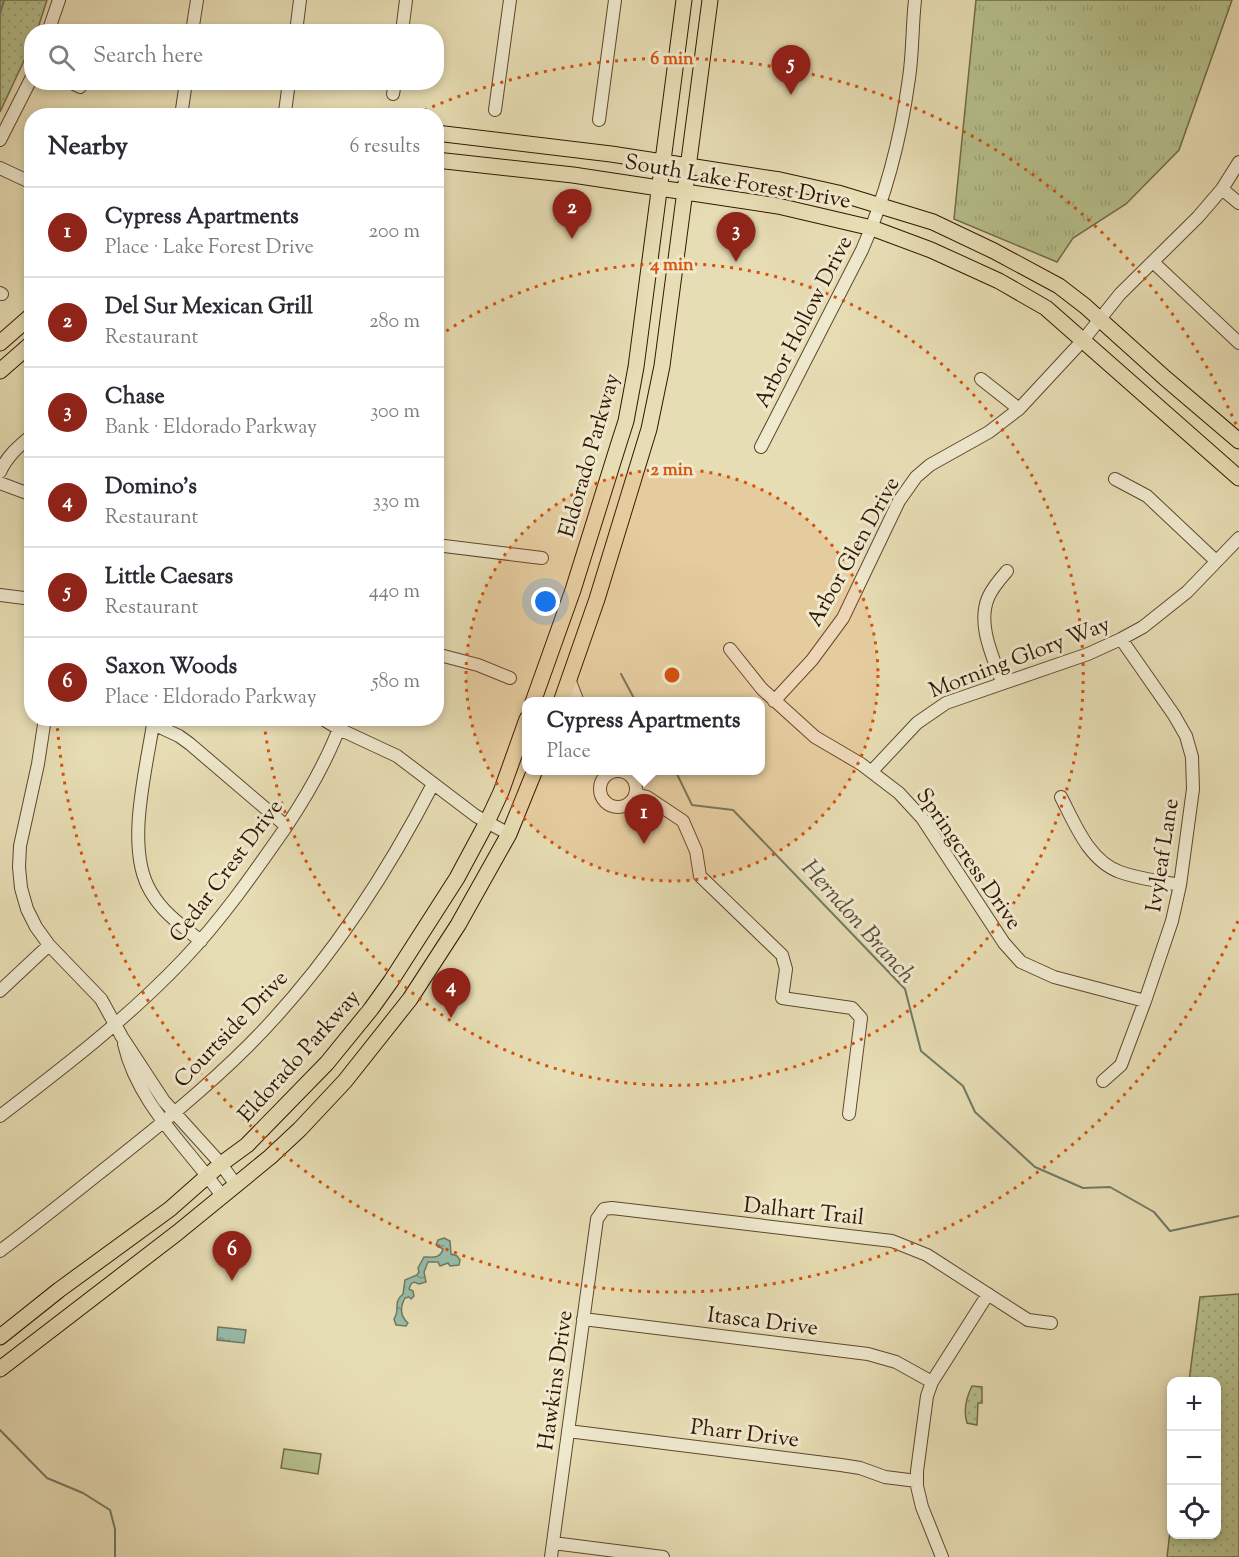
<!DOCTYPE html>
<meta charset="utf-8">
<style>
body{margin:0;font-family:"Sorts Mill Goudy",serif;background:#f2f2f3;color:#2b2b33}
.controls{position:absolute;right:18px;bottom:18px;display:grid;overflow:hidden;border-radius:12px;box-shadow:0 3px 9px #0003}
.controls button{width:54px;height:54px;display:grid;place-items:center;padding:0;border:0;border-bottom:2px solid #e1e1e2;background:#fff;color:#2b2b33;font:30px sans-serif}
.you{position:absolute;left:546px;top:602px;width:21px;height:21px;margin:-15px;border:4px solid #fff;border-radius:50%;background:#1a73e8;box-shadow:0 0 0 9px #1a73e833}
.badge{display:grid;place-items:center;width:39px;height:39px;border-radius:50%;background:#8f2418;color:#fff;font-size:20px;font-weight:700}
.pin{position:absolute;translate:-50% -50px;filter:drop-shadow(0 2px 3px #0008)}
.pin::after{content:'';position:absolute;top:32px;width:21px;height:18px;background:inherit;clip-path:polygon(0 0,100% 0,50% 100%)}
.popup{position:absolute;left:522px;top:697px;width:243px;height:78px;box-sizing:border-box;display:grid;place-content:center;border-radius:12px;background:#fff;filter:drop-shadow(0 2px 4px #0005);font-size:20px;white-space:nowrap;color:#7c7c81}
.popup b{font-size:22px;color:#2b2b33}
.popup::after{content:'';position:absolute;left:50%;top:100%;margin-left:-12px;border:12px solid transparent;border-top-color:#fff}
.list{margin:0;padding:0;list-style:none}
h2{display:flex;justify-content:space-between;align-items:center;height:78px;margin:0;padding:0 24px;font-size:26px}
h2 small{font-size:20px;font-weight:400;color:#7c7c81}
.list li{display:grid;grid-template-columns:39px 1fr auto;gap:18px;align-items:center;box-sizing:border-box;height:90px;padding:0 24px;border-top:2px solid #e1e1e2}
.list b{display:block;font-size:22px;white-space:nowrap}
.list p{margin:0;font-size:20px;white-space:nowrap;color:#7c7c81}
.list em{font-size:20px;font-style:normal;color:#7c7c81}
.icon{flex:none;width:33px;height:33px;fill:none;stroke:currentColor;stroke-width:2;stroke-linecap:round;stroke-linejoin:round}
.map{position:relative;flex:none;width:1239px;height:1557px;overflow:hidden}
.search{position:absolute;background:#fff;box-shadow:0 3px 9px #0003;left:24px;top:24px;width:420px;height:66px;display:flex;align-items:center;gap:15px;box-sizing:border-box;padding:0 21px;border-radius:24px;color:#7c7c81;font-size:22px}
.panel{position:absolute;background:#fff;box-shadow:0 3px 9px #0003;left:24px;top:108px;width:420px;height:618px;border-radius:24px}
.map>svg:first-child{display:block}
.grass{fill:url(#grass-tufts);stroke:#746b48;stroke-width:1.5}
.park{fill:url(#park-dots);stroke:#746b48;stroke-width:1.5}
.garden{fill:#b6c18d;stroke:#746b48;stroke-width:1.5}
.water{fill:url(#water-ripples);stroke:#6e7a66;stroke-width:1.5}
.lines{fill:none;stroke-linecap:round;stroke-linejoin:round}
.stream{stroke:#6e7a66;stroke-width:2}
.minor-casing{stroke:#5e472e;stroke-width:14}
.major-casing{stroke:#311502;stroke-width:17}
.minor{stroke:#efe9ce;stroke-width:12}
.major{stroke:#e7ddb4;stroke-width:15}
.ring{fill:none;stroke:#d6520b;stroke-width:3;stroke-dasharray:3 6}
.labels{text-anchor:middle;stroke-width:6;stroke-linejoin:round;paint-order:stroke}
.street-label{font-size:22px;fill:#311502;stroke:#efe9ce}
.water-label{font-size:24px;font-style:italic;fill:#55503c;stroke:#efe9ce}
.centre{fill:#d6520b;stroke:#efe9ce;stroke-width:3}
.ring-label{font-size:18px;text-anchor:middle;font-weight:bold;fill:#d6520b;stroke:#efe9ce;stroke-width:6;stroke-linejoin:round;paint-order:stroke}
</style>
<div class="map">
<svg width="1239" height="1557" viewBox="0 0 1239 1557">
<defs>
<pattern id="grass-tufts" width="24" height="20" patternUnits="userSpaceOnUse" patternTransform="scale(1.5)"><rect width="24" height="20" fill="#b6c18d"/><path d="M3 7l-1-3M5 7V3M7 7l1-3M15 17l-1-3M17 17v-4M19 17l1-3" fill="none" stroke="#9da578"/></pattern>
<pattern id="park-dots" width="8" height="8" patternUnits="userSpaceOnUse" patternTransform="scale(1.5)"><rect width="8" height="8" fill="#b6c18d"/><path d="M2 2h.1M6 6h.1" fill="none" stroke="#9da578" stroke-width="1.8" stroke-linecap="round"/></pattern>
<pattern id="water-ripples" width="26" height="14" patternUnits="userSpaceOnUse" patternTransform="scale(1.5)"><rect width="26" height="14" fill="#97bda9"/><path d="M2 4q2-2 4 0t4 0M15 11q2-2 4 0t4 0" fill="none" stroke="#7c9887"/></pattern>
</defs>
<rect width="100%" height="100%" fill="#e7ddb4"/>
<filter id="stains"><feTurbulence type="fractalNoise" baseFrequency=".00333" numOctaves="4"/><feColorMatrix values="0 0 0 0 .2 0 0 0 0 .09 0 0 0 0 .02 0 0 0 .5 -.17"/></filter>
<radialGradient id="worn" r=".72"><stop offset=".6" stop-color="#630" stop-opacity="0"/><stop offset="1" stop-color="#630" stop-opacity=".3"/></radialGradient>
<path class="grass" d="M976 0H1232L1179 150 1126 204 1073 238 1057 262 954 219Z"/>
<path class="park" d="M0 0H47L37 31 32 32 31 44 28 52 0 112Z
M1239 1294V1557H1167L1171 1523 1172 1534H1216V1382L1189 1381 1200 1297Z
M972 1386 982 1387V1403H978L977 1425 967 1423C963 1410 966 1398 972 1386Z"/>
<path class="garden" d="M284 1449 321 1454 318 1474 281 1468Z"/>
<path class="water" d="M444 1238 450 1241 451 1254 457 1256 460 1260 459 1265 450 1266 448 1263 440 1266 438 1262H428L424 1272 426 1282 419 1284 414 1282 411 1284 409 1289 413 1291 414 1296 411 1299 409 1297 405 1298C400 1307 400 1316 408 1323L406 1326 396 1325 394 1319C401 1309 392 1303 403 1294L405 1280 417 1275 419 1272 418 1268 424 1257C433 1257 440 1259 443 1249L436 1245 438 1240Z
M218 1327 246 1330 244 1343 217 1340Z"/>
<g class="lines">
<path class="stream" d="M0 14 4 0
M621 674 636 702
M675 770 692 805 733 810 905 989 921 1051 963 1086 975 1112 1035 1167 1083 1188 1110 1187 1154 1212 1170 1231 1239 1216
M0 1430 47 1478 83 1493 110 1510 115 1529V1557"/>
<defs>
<path id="minor" d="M48 32 59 0
M192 32 197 0
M296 32 300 0
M402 32 406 0
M70 82 80 87
M393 94 395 82
M495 110 510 0
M285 112 289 82
M181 116 186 82
M599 120 615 0
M0 140 32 77
M0 168 32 183
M1222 189 1239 203
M1153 262 1239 343
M0 293 2 294
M981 379 1019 409
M761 447 862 250C886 196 901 137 909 78 913 52 912 26 915 0
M0 472C7 456 19 446 32 435
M1115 479 1147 496 1216 561
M0 483 32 495
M436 545 542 558
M0 595 32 599
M730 649 762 689 815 737 861 764 899 793 922 818 1004 943 1021 962 1054 977 1145 1001
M436 654 478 665 510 678
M569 679 578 702
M1002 682C993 657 977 625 988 598 992 588 1000 579 1007 571
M774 701 812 660 843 618 899 501 916 477 930 465 989 432 1019 409 1084 339 1120 294 1198 217 1222 189 1239 162
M45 718 38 764 20 846 19 867 21 888 27 909 36 927 49 945 101 999 122 1037 164 1101 221 1164 236 1185
M154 718C147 767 124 849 151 892 163 913 182 926 201 941
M321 718 339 729 397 756 476 816 509 834
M153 724 179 736 190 744 286 826
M872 771 917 723 946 703 1088 654 1121 639 1143 627 1187 592 1239 538
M600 789a18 18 0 1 1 36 0a18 18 0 1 1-36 0Z
M636 794 647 797 683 821 696 851 700 876 782 955 786 969 782 998 852 1008 861 1018 849 1114
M1061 797C1075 824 1089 861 1120 872 1139 879 1160 881 1180 885
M0 991 49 945
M124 1044C138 1105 188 1147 222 1196
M1103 1081 1121 1065 1145 1001 1172 921 1180 885 1193 789 1192 757 1186 736 1174 715 1121 639
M0 1116C64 1067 128 1018 183 960 222 919 254 873 286 827 308 794 329 757 343 718
M0 1251C36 1224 72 1195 107 1167 156 1128 204 1090 248 1046 324 970 384 879 433 784
M583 1319 868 1354 896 1362 932 1382
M568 1431 841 1465 860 1468 885 1477 917 1481
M553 1543 663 1557
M551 1557 597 1219 604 1209 612 1208 892 1241 927 1255 1028 1320 1051 1323
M942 1557 922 1507 917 1486V1471L927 1396 932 1382 988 1294"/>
<path id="major" d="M436 133 611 154 780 180 838 193 933 222 994 251 1059 286 1085 306 1165 378 1239 441
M436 160 573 175 778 206 872 228 931 250 999 281 1046 308 1239 478
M0 343 32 315
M0 371 32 343
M533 702 573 590 618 446 626 421 636 367 684 0
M561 702 597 599 649 429 662 366 710 0
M0 1337 59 1290 170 1209 221 1164 247 1145 327 1063 371 1009 391 981 457 878 487 822 501 792 527 719
M0 1369 177 1233 270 1157 300 1129 345 1081 410 999 458 925 509 834 535 770"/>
</defs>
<use href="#minor" class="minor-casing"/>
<use href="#major" class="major-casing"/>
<use href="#minor" class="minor"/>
<use href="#major" class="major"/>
</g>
<circle cx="672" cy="675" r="206" fill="#d6520b" fill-opacity=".12"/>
<g class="ring">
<circle cx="672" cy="675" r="206"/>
<path d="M439 336A411 411 0 1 1 264 722"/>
<path d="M1238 921A617 617 0 0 1 57 723M416 114A617 617 0 0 1 1238 429"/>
</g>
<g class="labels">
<g class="street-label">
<text transform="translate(738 180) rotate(10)" y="8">South Lake Forest Drive</text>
<text transform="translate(802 321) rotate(-63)" y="8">Arbor Hollow Drive</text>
<text transform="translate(588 455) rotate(-74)" y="8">Eldorado Parkway</text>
<text transform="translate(852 551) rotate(-61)" y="8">Arbor Glen Drive</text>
<text transform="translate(1019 656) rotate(-21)" y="8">Morning Glory Way</text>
<text transform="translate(1161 855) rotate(-81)" y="8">Ivyleaf Lane</text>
<text transform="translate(970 858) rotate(55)" y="8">Springcress Drive</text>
<text transform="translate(225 870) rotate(-53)" y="8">Cedar Crest Drive</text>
<text transform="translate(230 1028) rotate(-46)" y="8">Courtside Drive</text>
<text transform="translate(298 1055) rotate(-48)" y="8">Eldorado Parkway</text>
<text transform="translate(804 1210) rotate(6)" y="8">Dalhart Trail</text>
<text transform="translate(763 1320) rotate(7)" y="8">Itasca Drive</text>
<text transform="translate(554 1380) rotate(-82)" y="8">Hawkins Drive</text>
<text transform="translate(745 1432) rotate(7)" y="8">Pharr Drive</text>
</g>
<g class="water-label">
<text transform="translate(859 921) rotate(48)" y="8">Herndon Branch</text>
</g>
</g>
<circle cx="672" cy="675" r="9" class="centre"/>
<g class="ring-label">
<text x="672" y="64">6 min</text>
<text x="672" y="270">4 min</text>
<text x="672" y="475">2 min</text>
</g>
<rect width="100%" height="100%" filter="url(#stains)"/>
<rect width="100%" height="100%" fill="url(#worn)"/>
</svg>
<div class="controls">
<button>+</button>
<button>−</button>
<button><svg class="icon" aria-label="locate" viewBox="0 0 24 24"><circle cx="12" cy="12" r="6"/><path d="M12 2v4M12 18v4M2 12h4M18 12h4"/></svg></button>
</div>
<div class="you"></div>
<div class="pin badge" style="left:644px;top:844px">1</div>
<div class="popup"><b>Cypress Apartments</b>Place</div>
<div class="pin badge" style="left:572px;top:239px">2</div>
<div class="pin badge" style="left:736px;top:262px">3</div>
<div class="pin badge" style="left:451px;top:1018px">4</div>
<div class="pin badge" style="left:791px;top:95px">5</div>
<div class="pin badge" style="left:232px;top:1281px">6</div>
<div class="search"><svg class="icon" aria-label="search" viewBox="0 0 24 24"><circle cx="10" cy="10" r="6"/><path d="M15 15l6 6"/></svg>Search here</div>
<section class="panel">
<h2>Nearby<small>6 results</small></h2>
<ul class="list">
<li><span class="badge">1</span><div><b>Cypress Apartments</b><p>Place · Lake Forest Drive</p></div><em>200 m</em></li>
<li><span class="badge">2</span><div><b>Del Sur Mexican Grill</b><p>Restaurant</p></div><em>280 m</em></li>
<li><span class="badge">3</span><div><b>Chase</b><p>Bank · Eldorado Parkway</p></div><em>300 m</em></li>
<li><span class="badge">4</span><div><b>Domino's</b><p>Restaurant</p></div><em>330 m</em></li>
<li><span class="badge">5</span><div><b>Little Caesars</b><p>Restaurant</p></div><em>440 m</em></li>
<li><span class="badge">6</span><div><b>Saxon Woods</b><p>Place · Eldorado Parkway</p></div><em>580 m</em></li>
</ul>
</section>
</div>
